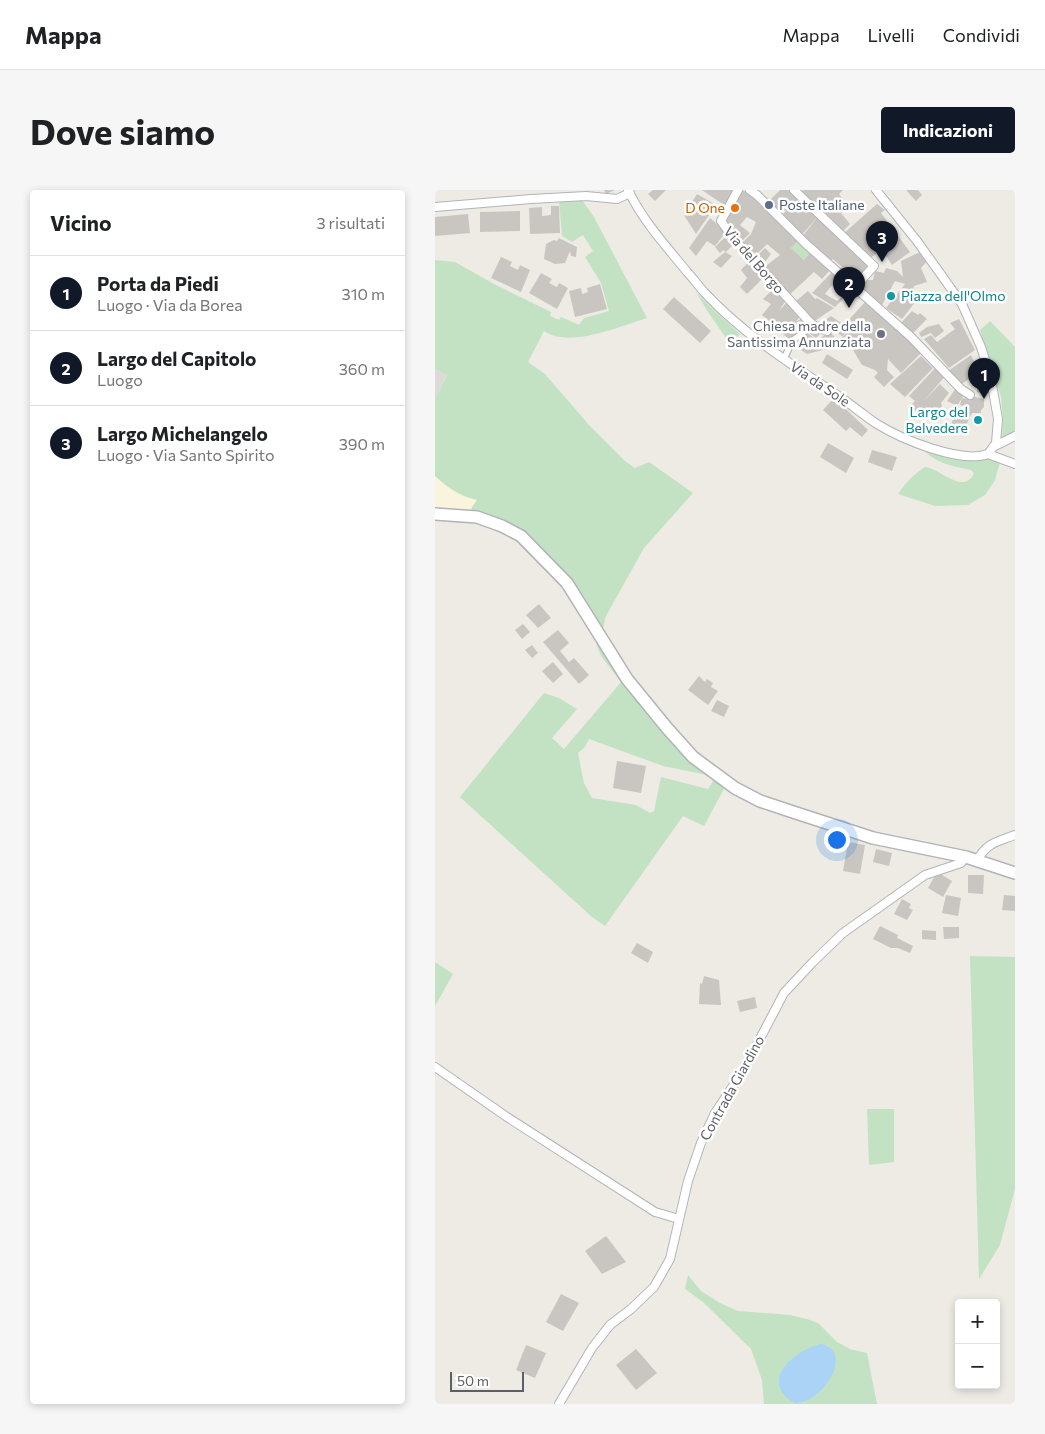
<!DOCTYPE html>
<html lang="it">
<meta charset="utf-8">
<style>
body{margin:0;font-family:Commissioner,sans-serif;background:#f6f6f6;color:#202124}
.controls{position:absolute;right:15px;bottom:15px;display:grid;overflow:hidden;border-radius:5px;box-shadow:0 2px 8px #0003}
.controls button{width:45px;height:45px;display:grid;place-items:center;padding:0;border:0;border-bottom:1px solid #e0e0e0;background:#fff;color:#202124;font:25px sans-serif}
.scale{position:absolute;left:15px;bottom:12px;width:74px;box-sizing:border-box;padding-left:5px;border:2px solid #5c5f63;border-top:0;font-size:14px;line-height:18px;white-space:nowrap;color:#5c5f63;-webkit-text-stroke:4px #fff;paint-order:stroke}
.you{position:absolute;left:401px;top:649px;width:18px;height:18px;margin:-12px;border:4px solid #fff;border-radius:50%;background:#1a73e8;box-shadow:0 0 0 8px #1a73e833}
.badge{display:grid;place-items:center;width:32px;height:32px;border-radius:50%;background:#111827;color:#fff;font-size:16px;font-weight:700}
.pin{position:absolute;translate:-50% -41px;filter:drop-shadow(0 1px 2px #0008)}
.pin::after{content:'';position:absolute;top:26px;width:18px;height:15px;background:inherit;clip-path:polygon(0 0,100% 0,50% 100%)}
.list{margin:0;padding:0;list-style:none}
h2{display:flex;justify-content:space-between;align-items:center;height:65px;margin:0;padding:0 20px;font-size:21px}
h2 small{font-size:16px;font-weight:400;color:#757577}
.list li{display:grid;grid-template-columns:32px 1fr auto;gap:15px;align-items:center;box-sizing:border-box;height:75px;padding:0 20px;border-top:1px solid #e0e0e0}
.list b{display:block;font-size:19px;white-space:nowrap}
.list p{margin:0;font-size:16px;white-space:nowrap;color:#757577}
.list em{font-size:16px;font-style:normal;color:#757577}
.map{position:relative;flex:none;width:580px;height:1214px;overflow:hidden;border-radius:5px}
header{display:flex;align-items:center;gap:30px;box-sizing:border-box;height:70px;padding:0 25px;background:#fff;border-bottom:1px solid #e0e0e0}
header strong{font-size:24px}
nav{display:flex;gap:28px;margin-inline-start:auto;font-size:18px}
.intro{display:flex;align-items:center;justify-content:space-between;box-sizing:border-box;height:120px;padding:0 30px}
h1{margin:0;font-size:35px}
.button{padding:12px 22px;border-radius:5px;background:#111827;color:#fff;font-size:18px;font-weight:700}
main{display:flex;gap:30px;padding:0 30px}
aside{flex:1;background:#fff;border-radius:5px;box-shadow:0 2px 8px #0003}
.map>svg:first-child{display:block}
.commercial{fill:#faf4dc}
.industrial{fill:#dcdad6}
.green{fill:#c3e2c4}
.water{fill:#abd3f6}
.building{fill:#c9c6c1;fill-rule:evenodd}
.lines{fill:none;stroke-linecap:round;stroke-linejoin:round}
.pedestrian-casing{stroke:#b1b4b8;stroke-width:8}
.minor-casing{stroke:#b1b4b8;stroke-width:10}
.secondary-casing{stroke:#b1b3b8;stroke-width:14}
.pedestrian{stroke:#fff;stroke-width:5.5}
.minor{stroke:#fff;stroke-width:8}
.secondary{stroke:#fff;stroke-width:11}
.service-dot{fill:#5c6f8a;stroke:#fff;stroke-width:2}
.food-dot{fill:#e8710a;stroke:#fff;stroke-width:2}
.culture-dot{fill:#0f9aa8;stroke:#fff;stroke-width:2}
.worship-dot{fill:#6b7280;stroke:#fff;stroke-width:2}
.labels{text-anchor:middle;stroke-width:5;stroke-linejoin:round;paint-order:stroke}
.service-label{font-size:14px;fill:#4e5e75;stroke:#fff;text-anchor:start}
.food-label{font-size:14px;fill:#c56008;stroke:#fff;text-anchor:end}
.street-label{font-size:14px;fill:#5c5f63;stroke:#fff}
.culture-label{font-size:14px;fill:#0d838f;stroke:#fff;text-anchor:start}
.worship-label{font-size:14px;fill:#5b616d;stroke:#fff;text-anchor:end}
</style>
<header>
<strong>Mappa</strong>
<nav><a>Mappa</a><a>Livelli</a><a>Condividi</a></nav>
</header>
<div class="intro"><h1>Dove siamo</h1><a class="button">Indicazioni</a></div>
<main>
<aside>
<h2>Vicino<small>3 risultati</small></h2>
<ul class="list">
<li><span class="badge">1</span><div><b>Porta da Piedi</b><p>Luogo · Via da Borea</p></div><em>310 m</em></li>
<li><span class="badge">2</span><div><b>Largo del Capitolo</b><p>Luogo</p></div><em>360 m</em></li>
<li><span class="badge">3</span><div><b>Largo Michelangelo</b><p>Luogo · Via Santo Spirito</p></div><em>390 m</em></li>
</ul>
</aside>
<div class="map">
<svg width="580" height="1214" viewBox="0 0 580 1214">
<rect width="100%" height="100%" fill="#edebe4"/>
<path class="commercial" d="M0 286 15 299 30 307 43 310 37 317 36 322 0 319Z"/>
<path class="industrial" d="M0 179 12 184 0 208Z"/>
<path class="green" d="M147 10 159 27 212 128C185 136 134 159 109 141L93 172 110 184 154 235 190 271 200 278 214 272 258 303 209 358 171 426 168 438H162L114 368 36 322 37 317 42 310C25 306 13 298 0 286V208L12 185 0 179V70L20 72 59 94 116 122 115 126 124 130 126 127 144 135 149 128 174 121 166 93 150 67 158 61 148 45 137 52 127 46 124 11Z
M365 49 377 60 369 70 356 58Z
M261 102 280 121 305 144 295 154 273 122Z
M555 131 580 157V242L567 250 568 230 566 207 545 140Z
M487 258 536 268 553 269 565 272 560 290 550 305 533 315 500 316 463 304C470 293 479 284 490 277 505 278 529 306 539 283L536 280C517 276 501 274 487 258Z
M161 453 167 455 275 583 272 585 228 576 154 549 150 557 143 563 149 593 157 608 201 615 215 623 219 621 226 587 273 599 279 590 290 597 269 636 248 626 170 736 157 727 25 607 109 503 124 508 142 519 117 548 129 559 186 492 166 466Z
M535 766 580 767V999L565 1055 544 1089Z
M0 772 18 784 0 816Z
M432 919H459V972L434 975Z
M253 1085 266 1101 285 1113 303 1121 355 1125 372 1129 383 1133 402 1152 415 1159 432 1163 442 1214H329L327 1190 316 1159 268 1112 250 1099Z"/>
<path class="water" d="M387 1154C420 1163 387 1214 360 1213 355 1211 351 1208 348 1203 332 1181 368 1157 387 1154Z"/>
<path class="building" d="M169 0H180L171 4Z
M218 0H231L220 11 213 4Z
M267 0H301L292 17Z
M307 0 321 6 365 49 356 58 369 70 377 60 395 80 387 89 379 82 352 107 327 79 345 65 332 54 319 67 306 54 316 44 321 32 312 27 305 35 315 43 304 54 286 31 290 27Z
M345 0H359L384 25 365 47 331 14ZM347 17 351 21 347 25 343 21Z
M368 0H408L404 4 414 18 406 23 415 34 406 43 395 32 398 30 387 20 385 23 364 4Z
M471 0H483L487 5 481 11Z
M262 4 281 15 261 44 249 25Z
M442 14 450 20 446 23 475 62 457 75 447 60 435 68 416 49 408 44Z
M116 16H124L125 43 95 44 94 18 107 17V26L116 25Z
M85 21V41L45 42V22Z
M33 24 35 43 0 46V27Z
M384 25 437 75 420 97 405 79 407 77 398 69 394 73 366 48Z
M275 28 291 42 280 56 272 51 261 66 254 58Z
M292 45 300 53 291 62 288 60 285 63 280 57Z
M124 48 142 57 141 67 136 66 135 61 130 73 120 74 109 69 111 54 119 50 122 51Z
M330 58 336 64 329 73 323 65Z
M487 61 493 70 486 78 492 92 479 96 478 100 485 106 467 129 451 118 470 94 460 91 447 115 425 97 429 90H438L440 81 449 83 451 78 462 81 468 87 466 71Z
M290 62 297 66 286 78 278 72Z
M66 67 77 72 75 76 83 80 85 75 95 80 86 102 56 88Z
M316 69 330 86 312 104 305 97 312 88 306 80Z
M399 80 420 97 400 117 377 103ZM397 95 409 105 402 111 390 104Z
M106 83 117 89 114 93 122 97 124 93 133 98 122 119 94 103Z
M165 94 172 119 140 127 134 101 146 98 147 104 153 102 152 98Z
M337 100 344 102 351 110 344 121 352 112 365 126 361 132 369 127 374 135 355 150 327 125 336 114 328 109Z
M373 101 380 109 382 108 399 118 378 132 361 111Z
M239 107 276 141 265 153 228 119Z
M431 111 488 161 466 183 453 169 452 180 459 187 449 197 439 187 443 183 440 180 427 175 418 160 424 157 427 150 372 164 366 160 395 142 402 150 413 143 407 146 387 132 396 126 409 135Z
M477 121 483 125 485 123 492 129 477 144 466 133Z
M524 129 540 160 514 178 489 149 496 145 502 152 520 139 515 133Z
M504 134 509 141 500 148 496 143 486 147 484 143 492 137Z
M379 137 385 144 381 148 371 141Z
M370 141 380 149 369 158 361 151Z
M392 164 418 180 412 189 387 173Z
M536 165 544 182 524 196 513 181Z
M486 166 498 178 470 207 455 194Z
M502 176 511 185 489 211 505 194 514 203 506 213 507 216 499 227 484 217 480 221 475 216 480 211 474 206Z
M546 185 552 187 553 202 549 204 542 202V186Z
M521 198 529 205 527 208 533 209 535 206 549 209V217L546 220V223H537L529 239 516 235 522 217 532 220V217L525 215 527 208 522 216 512 211Z
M399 208 433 240 427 247 415 237 411 241 388 220Z
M393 253 419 268 411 283 385 267Z
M437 260 462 267 457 281 433 272Z
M104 414 116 428 103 438 91 425Z
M88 434 95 442 87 449 80 440Z
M123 440 134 453 125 461 134 472 139 468 154 485 144 494 108 452Z
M97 455 103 463 97 468 90 460Z
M118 472 128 484 118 493 107 481Z
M264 486 270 492 272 489 278 493 276 497 283 501 273 515 253 500Z
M282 510 294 516 289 527 276 521Z
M182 571 211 576 206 603 178 598Z
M413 652 430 655 425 684 408 681Z
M441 659 457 663 454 676 438 672Z
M502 682 517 691 508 707 493 698Z
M533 685H549L548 704 533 703Z
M511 705 526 708 523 726 507 723Z
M569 705 580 706V721L567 720Z
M467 709 476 714 474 718 478 720 472 730 459 724Z
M445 736 463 745 462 748 478 756 475 763 463 758H456L438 749Z
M508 737H524V748L509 749Z
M487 740 501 741V750L487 749Z
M202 753 218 762 213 773 196 763Z
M269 786 284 790 286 815 264 814 265 793 267 794Z
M320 807 322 818 305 822 302 811Z
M171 1046 191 1072 167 1084 150 1061Z
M126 1104 144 1113 128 1141 111 1132Z
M91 1155 111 1163 100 1188 81 1180Z
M201 1159 222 1183 201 1200 181 1175Z"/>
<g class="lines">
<defs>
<path id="pedestrian" d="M349 169 357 151 378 135"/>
<path id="minor" d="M193 0C208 31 231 56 253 83 259 89 264 97 270 103 308 144 356 174 402 205 416 214 428 225 442 234 466 249 526 274 553 264
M303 0 286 31 299 49 371 128 378 135 392 141
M315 0 322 5 371 54 476 147 526 199 535 205
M359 0 439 76 420 97
M441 0 482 51 527 114 546 157 556 189 563 229 561 253 553 264
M0 17 96 9 151 6 182 9 195 3
M558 257 580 246
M553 264 580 274
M542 671C551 653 562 652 580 645
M0 877 72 927 220 1022 244 1029
M124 1214 157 1158 175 1135 196 1119 219 1097 235 1069 253 991 266 953 280 923 308 881 349 803 378 772 408 743 490 685 526 673 531 667"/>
<path id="secondary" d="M0 324 42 327 67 336 86 346 132 393 192 489 232 538 258 567 300 598 325 611 355 621 438 648 531 667 580 683"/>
</defs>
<use href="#pedestrian" class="pedestrian-casing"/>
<use href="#minor" class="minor-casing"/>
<use href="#secondary" class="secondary-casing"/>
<use href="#pedestrian" class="pedestrian"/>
<use href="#minor" class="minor"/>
<use href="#secondary" class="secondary"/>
</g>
<circle class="service-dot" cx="334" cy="15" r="5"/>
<circle class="food-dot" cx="300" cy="18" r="5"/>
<g class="culture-dot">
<circle cx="456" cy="106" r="5"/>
<circle cx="543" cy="230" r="5"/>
</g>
<circle class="worship-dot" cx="446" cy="144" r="5"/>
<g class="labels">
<g class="service-label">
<text x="344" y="20">Poste Italiane</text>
</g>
<g class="food-label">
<text x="290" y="23">D One</text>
</g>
<g class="street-label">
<text transform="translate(319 70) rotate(49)" y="5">Via del Borgo</text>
<text transform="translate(385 194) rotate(34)" y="5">Via da Sole</text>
<text transform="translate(297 898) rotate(-61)" y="5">Contrada Giardino</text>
</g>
<g class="culture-label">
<text x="466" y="111">Piazza dell'Olmo</text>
<text x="533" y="227" text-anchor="end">Largo del<tspan x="533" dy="16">Belvedere</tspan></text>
</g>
<g class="worship-label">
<text x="436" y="141">Chiesa madre della<tspan x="436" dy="16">Santissima Annunziata</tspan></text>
</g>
</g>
</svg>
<div class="controls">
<button>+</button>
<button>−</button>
</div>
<div class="scale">50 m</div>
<div class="you"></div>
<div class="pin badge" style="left:549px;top:209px">1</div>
<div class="pin badge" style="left:414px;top:118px">2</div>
<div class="pin badge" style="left:447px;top:72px">3</div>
</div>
</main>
